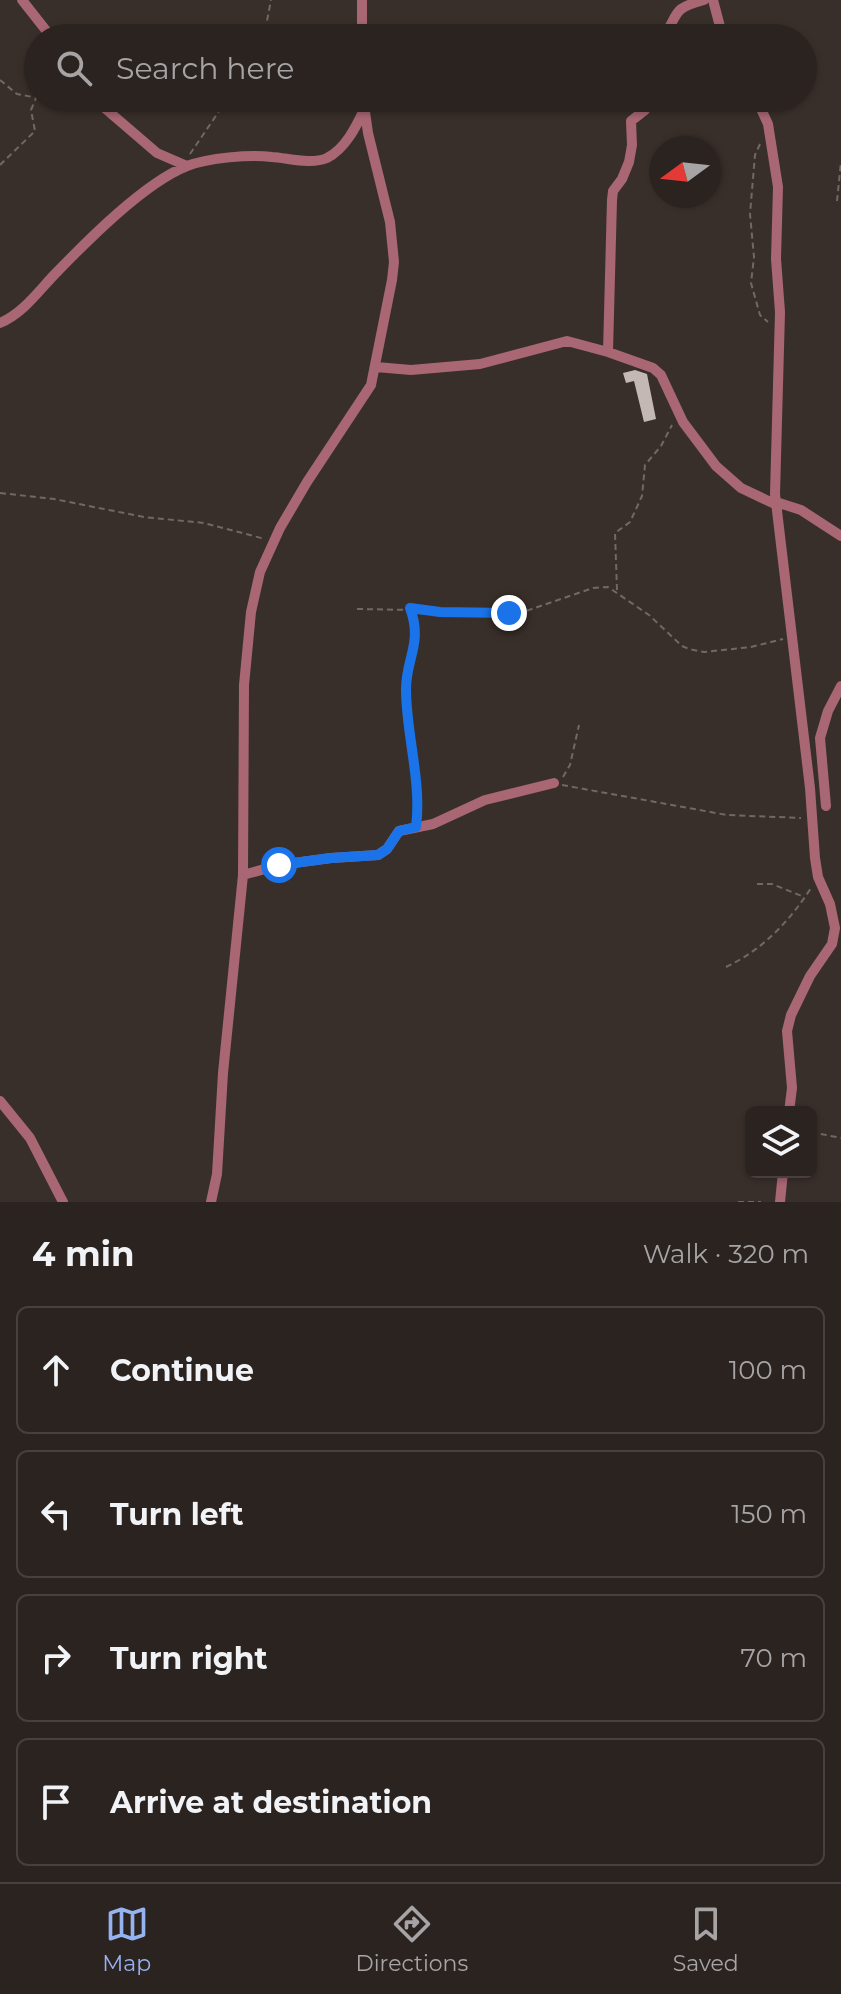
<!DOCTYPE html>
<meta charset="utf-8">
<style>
body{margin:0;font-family:Montserrat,sans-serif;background:#372f2d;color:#f1f3f6}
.controls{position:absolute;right:24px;bottom:24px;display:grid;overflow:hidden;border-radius:12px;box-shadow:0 2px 6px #0004}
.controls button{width:72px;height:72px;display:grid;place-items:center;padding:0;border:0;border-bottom:2px solid #47403e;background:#2b2320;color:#f1f3f6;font:40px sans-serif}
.compass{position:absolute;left:649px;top:136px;width:72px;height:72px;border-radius:50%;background:#2b2320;box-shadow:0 2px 6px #0004;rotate:255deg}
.stop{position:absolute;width:24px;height:24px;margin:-18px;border:6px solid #1a73e8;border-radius:50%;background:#fff}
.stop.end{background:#1a73e8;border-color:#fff;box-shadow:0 2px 8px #0008}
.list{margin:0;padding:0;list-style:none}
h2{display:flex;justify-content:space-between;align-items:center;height:104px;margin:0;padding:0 32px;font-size:34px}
h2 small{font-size:26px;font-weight:400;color:#a6a4a5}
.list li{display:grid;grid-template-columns:52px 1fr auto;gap:24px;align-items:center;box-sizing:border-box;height:128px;margin:0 16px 16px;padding:0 16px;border:2px solid #47403e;border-radius:12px}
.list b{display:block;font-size:30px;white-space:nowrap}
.list em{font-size:26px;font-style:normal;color:#a6a4a5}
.icon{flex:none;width:44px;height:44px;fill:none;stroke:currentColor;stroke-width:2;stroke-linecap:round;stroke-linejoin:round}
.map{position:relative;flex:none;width:841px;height:1202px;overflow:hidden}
.search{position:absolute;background:#2b2320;box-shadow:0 2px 6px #0004;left:24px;right:24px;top:24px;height:88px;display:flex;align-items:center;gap:20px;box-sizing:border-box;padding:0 28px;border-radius:44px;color:#a6a4a5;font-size:30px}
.sheet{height:680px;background:#2b2320}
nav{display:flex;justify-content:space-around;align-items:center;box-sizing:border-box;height:112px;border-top:2px solid #47403e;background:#2b2320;font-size:22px;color:#a6a4a5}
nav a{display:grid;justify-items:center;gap:4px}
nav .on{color:#95b2f1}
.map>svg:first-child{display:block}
.building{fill:#c4b8b2}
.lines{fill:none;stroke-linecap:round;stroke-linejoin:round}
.path{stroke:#716864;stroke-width:2;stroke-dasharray:6 4;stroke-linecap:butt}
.street{stroke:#a86773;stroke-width:10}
.route{stroke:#1a73e8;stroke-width:10}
</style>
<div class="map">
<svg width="841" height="1202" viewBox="0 0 841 1202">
<rect width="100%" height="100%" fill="#392f2a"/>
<path class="building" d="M635 370 647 374 656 419 644 422 634 381 626 383 623 373Z"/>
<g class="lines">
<path class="path" d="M258 38 266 26 271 0
M0 80 17 94 38 98
M760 144 755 155 750 214 754 257 751 283 760 315 768 322
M190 154 228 98
M0 165 35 131 31 110 36 98
M837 201 841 162
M0 493 54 499 144 517 204 523 265 539
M617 590 615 533 630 522 642 496 645 465 661 446 672 425
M410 608 415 627 414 653 406 688 417 818
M357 609 523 612 593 588 608 587 649 615 682 646 689 649 704 652 751 647 783 639
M563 777 570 765 579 725
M562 785 727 815 801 818
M757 884H772L804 897
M726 967C762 950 789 922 811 888
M811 1132 841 1138
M738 1202H761"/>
<path class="street" d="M22 0 52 38
M362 0V38
M713 0 723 38
M663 38C680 12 671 9 704 0
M93 98 157 153 187 166
M756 98 768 124 778 187 776 259 780 312 775 494 810 788 815 858 818 877 830 904 835 928 832 944 810 976 791 1015 787 1031 792 1088 789 1112
M0 323C23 313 37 293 54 275 87 241 144 183 187 166 208 158 250 154 272 157 288 158 311 165 327 158 345 149 356 127 364 110
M608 352 612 200 613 191 622 179 629 162 632 145 631 121 645 110 647 98
M376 367 411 370 480 364 567 341 608 352 653 368 661 375 683 422 716 466 741 488 777 505
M776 502 801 510 841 536
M826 806 820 738 828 711 841 686
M243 875 279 865 331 858 378 855 387 849 399 831 433 824 485 800 554 783
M0 1101 30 1138 63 1202
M211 1202 217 1174 223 1073 243 875 244 685 251 612 260 572 280 528 307 482 371 385 392 280 394 262 390 222 368 133 363 98
M780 1202 783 1172"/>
</g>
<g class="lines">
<path class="route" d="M279 865 331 858 378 855 387 849 399 831 416 827C422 782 406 734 406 689 406 658 423 643 410 608L440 612 509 613"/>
</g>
</svg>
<div class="controls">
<button><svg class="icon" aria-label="layers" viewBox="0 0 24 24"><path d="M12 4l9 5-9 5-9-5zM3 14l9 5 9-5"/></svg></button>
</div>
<svg class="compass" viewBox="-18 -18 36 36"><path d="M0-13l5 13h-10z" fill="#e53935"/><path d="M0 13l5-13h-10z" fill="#a6a4a5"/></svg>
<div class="stop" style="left:279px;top:865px"></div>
<div class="stop end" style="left:509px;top:613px"></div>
<div class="search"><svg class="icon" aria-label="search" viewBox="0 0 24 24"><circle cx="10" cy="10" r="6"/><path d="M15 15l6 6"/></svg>Search here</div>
</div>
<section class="sheet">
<h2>4 min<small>Walk · 320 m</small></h2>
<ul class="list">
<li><svg class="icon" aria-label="ahead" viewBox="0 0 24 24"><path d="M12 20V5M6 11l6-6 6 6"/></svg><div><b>Continue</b></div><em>100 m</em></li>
<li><svg class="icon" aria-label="left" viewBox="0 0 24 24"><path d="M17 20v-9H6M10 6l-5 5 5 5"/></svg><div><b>Turn left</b></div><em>150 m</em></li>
<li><svg class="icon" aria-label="right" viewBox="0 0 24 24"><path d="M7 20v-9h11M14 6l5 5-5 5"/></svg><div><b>Turn right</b></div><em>70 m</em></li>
<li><svg class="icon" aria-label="arrive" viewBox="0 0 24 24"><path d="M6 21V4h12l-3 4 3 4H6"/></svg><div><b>Arrive at destination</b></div></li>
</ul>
</section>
<nav>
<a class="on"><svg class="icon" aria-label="map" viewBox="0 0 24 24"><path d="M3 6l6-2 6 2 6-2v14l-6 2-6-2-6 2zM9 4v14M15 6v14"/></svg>Map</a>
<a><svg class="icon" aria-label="directions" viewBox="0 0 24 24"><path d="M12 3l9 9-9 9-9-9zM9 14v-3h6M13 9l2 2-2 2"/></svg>Directions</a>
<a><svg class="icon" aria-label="saved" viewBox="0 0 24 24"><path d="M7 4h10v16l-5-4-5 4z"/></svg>Saved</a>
</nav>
